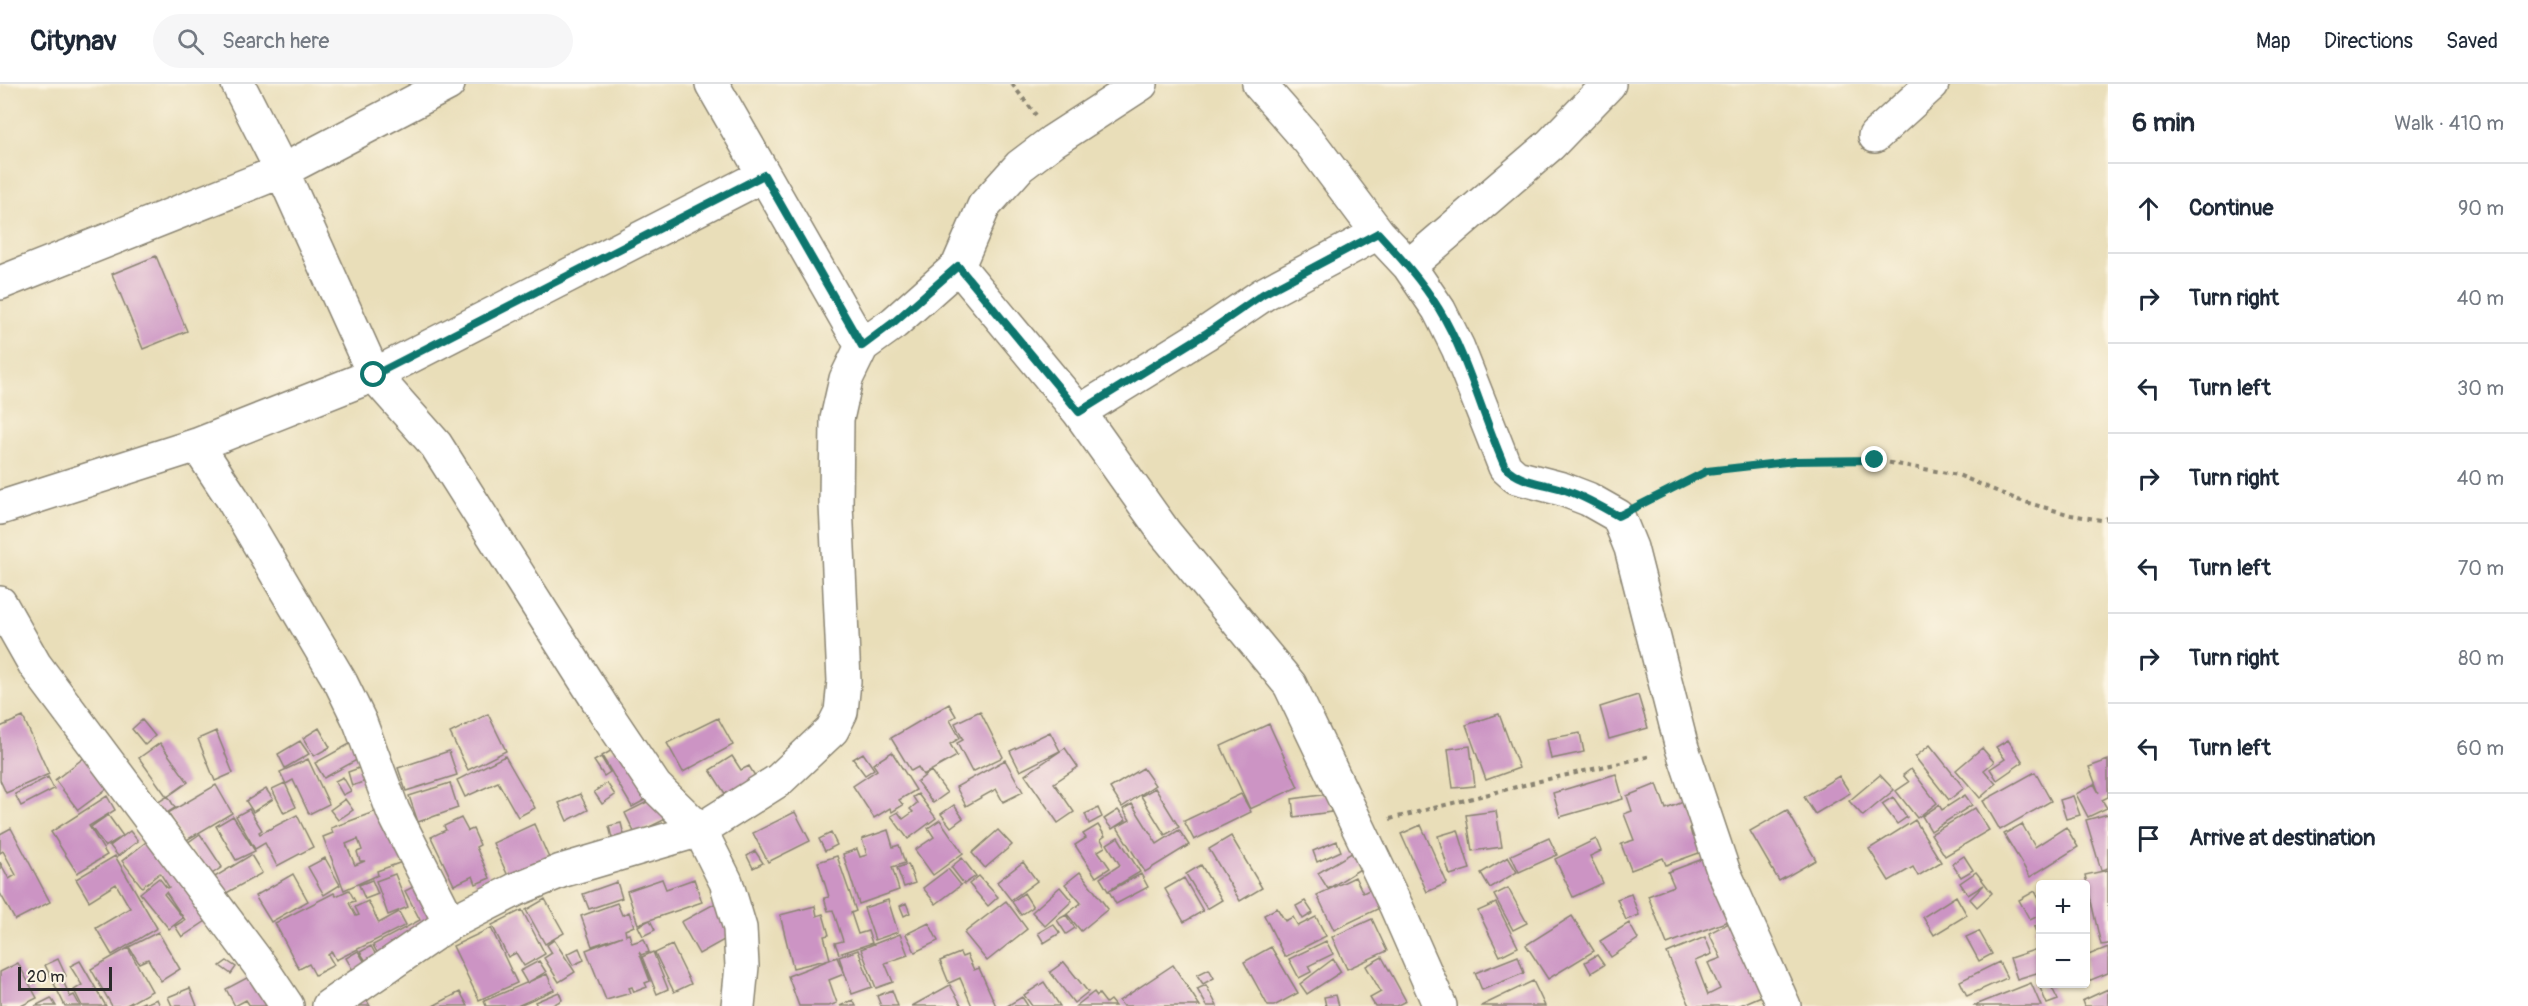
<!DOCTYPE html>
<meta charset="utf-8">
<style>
body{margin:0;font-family:Pangolin,sans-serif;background:#f6f6f7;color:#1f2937}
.controls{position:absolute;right:18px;bottom:18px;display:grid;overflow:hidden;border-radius:6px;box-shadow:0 2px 4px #0004}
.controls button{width:54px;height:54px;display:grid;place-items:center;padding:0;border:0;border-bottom:2px solid #e0e1e3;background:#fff;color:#1f2937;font:30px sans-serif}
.scale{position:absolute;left:18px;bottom:15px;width:94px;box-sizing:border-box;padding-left:6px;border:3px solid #2b2b2b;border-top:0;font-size:16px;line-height:21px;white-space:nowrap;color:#2b2b2b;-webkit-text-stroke:4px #fcf5e5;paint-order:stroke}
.stop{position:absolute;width:18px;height:18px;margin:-14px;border:4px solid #0f766e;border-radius:50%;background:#fff}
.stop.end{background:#0f766e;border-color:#fff;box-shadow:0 2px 6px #0008}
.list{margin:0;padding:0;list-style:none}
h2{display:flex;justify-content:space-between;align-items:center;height:78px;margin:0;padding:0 24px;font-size:26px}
h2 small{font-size:20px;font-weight:400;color:#747a83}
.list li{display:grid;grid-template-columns:39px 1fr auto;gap:18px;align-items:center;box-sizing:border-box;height:90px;padding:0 24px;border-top:2px solid #e0e1e3}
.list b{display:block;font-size:22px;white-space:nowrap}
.list em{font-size:20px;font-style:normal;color:#747a83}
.icon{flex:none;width:33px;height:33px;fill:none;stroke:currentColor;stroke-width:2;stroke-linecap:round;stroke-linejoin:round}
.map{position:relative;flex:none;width:2108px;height:922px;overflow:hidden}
header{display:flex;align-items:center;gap:36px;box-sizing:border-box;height:84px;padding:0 30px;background:#fff;border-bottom:2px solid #e0e1e3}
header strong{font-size:28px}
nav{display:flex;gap:33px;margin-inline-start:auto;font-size:21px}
.search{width:420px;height:54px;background:#f6f6f7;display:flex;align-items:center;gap:15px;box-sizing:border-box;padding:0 21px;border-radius:33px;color:#747a83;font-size:22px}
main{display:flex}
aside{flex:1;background:#fff}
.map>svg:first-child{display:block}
.building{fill:#cc94c4;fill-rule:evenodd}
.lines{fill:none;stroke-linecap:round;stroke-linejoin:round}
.minor-casing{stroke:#8a8472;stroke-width:36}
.path{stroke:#8a8472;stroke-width:4;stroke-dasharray:4.5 4.5;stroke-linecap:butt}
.minor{stroke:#fff;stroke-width:33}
.route{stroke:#0f766e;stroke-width:8}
</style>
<header>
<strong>Citynav</strong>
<div class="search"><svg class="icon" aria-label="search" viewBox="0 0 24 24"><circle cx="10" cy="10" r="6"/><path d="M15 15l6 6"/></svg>Search here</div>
<nav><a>Map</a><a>Directions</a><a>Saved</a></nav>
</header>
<main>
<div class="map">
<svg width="2108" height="922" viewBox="0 0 2108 922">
<rect width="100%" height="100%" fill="#fcf5e5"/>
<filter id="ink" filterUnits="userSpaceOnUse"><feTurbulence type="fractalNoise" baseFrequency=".0167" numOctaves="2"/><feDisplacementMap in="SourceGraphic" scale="12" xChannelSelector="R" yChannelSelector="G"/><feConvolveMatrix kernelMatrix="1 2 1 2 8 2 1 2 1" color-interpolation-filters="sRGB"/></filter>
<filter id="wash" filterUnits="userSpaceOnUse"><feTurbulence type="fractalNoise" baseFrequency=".008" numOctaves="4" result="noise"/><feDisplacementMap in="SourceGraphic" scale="24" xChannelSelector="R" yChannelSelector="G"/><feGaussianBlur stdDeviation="1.35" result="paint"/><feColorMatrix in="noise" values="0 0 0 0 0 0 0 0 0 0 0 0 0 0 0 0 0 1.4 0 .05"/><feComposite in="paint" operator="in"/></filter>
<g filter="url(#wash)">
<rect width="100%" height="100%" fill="#e9deb9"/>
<g id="blocks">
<path class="building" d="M156 172 187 247 143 265 112 190Z
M1638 611 1648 644 1609 655 1600 623Z
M949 620 956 632 950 636 960 654 950 660 957 672 923 691 918 683 911 687 891 654Z
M980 627 1003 673 972 688 957 659 963 656 955 639Z
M488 630 506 667 468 686 450 649Z
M1499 630 1519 684 1486 696 1466 641Z
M23 633 49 690 6 709 0 696V643Z
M718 634 733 661 683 688 667 659Z
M142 636 155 652 145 661 132 645Z
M1269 640 1298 703 1250 725 1221 662Z
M319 644 330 663 314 672 303 654Z
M216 647 233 689 215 697 198 655Z
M1050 648 1060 667 1020 687 1010 667Z
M1580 649 1584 668 1551 675 1547 655Z
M2008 656 2023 678 1997 696 1990 685 2005 675 1996 663Z
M300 657 309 670 285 684 278 670Z
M355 657 364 672 324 694 315 679Z
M160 659 188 698 167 713 139 674Z
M624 659 656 710 632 723 602 672Z
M1930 661 1964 704 1949 716 1915 673Z
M1470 662 1475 702 1453 704 1448 665Z
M1065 664 1078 683 1054 699 1074 728 1058 739 1025 691Z
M1982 664 1994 678 1984 686 1996 700 1980 714 1956 686Z
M449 667 457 691 406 707 398 684Z
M892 668 916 706 899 716 903 721 892 728 890 724 874 734 853 702 877 686 873 680Z
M863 669 874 685 865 691 853 675Z
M505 672 535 724 518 733 498 698 465 713 457 696Z
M732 672 741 686 749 682 760 700 731 719 710 686Z
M85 673 109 703 78 726 55 696Z
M601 673 610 688 604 692 594 677Z
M308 675 329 720 309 730 293 696 286 700 280 688Z
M1005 676 1023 708 1003 718 996 705 966 722 956 703Z
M2108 676V713L2102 716 2107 724 2088 733 2076 710 2094 700 2099 709 2089 683Z
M370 680 374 694 352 702 348 688Z
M1143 684 1155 701 1122 723 1110 704Z
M1911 685 1937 719 1917 734 1896 707 1909 698 1903 691Z
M931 687 947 709 933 719 917 698Z
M2035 688 2051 717 2000 746 1983 717Z
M1616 690 1623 715 1560 733 1553 709Z
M1880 691 1894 706 1863 732 1849 717Z
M1839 692 1850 709 1815 730 1804 713Z
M48 693 54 705 21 722 15 710Z
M343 693 351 707 343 711 335 697Z
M285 699 296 723 284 729 272 705Z
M450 699 458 724 418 738 409 712Z
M607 699 615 711 602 720 594 708Z
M1657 700 1666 725 1688 716 1698 742 1690 745 1692 752 1700 749 1707 766 1666 781 1663 774 1631 786 1621 760 1634 756 1624 730 1632 727 1627 712Z
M216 701 232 729 185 757 168 729Z
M1155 704 1179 743 1165 751 1141 712Z
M266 705 273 715 253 728 246 717Z
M580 710 588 726 567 737 559 719Z
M918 710 936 734 908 755 891 732 898 728 903 735 913 728 910 725 917 719 913 713Z
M1241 710 1251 728 1194 756 1184 737Z
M1329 710 1331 728 1294 733 1292 715Z
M1965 711 1972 721 1931 747 1922 732 1939 721 1942 726Z
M107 712 115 726 89 742 107 771 77 789 51 748Z
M168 712 175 724 162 732 155 720Z
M659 712 670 733 635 750 625 729Z
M2073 712 2080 731 2066 735 2060 716Z
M1893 713 1907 733 1897 740 1882 720Z
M345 715 353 726 338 736 330 726Z
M1132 720 1157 760 1179 746 1189 761 1145 788 1117 743 1130 736 1123 725Z
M954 721 963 734 951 743 941 730Z
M385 724 405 777 377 787 378 791 344 806 323 753 333 749 331 744ZM358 755 362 766 357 768 360 777H365L355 781 346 760Z
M1098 724 1102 733 1089 740 1085 730Z
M1975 724 1989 746 1945 772 1931 750Z
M249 725 262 746 259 748 260 750 297 731 313 763 277 782 265 759 255 765 236 732Z
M1118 726 1126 736 1112 745 1104 735Z
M1787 726 1816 776 1779 797 1750 747Z
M1496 727 1502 763 1472 767 1466 731Z
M795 728 810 757 768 778 753 749Z
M2108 730V784L2101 786 2086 736Z
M108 731 123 752 105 763 91 743Z
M233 732 255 767 236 776 216 742Z
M461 734 468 747 473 745 480 761 476 763 490 794 476 800 473 792 454 801 431 753 446 746 444 742Z
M940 736 963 769 933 791 915 766 934 753 928 744Z
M1915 736 1941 778 1918 792 1913 783 1889 797 1869 765Z
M621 739 624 751 612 754 609 742Z
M534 740 549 774 508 792 493 759Z
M2022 740 2035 763 2066 743 2078 763 2030 793 2004 750Z
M1098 741 1105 752 1101 755 1105 763 1098 767 1110 784 1096 793 1075 761 1086 754 1083 750Z
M1421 741 1447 799 1427 808 1401 750Z
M11 744 50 818 15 836 0 809V778L9 795 16 791 3 767 0 769V750Z
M888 746 893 763 899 761 905 779 892 783 899 806 859 820 843 770 857 765 860 773 867 771 862 755Z
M998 746 1012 761 985 784 972 769Z
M1458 746 1470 785 1450 791 1438 752Z
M130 747 138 757 118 772 110 762Z
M831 749 837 761 825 767 819 755Z
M200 750 222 783 209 792 187 759Z
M155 751 215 831 182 853 175 842 185 836 166 808 164 810 183 834 169 845 140 809 159 794 167 804 169 803 160 789 142 803 122 777Z
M1231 752 1262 804 1240 817 1209 765Z
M1118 753 1140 788 1108 807 1100 794 1120 781 1107 760Z
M1549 754 1557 771 1519 788 1511 771Z
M1596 755 1601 767 1590 772 1603 799 1573 813 1555 775Z
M1337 757 1341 767 1317 778 1313 767Z
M1360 764 1370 779 1328 805 1318 789Z
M755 767 763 779 753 784 747 772Z
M251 771 262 789 223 811 213 794Z
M115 772 157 844 112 871 96 844 130 824 116 800 89 817 76 795Z
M837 772 856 827 851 829 858 850 868 847 872 859 839 870 835 859 843 857 833 826 828 827 824 814 829 813 818 778Z
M1711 772 1736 834 1667 860 1648 812 1674 802 1668 788Z
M1964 772 1973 786 1961 793 1952 780Z
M1508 773 1517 788 1490 804 1481 789Z
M325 774 340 801 324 811 308 783Z
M962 774 976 792 964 800 951 783Z
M1023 778 1037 797 1011 816 997 798Z
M908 780 915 799 904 803 897 784Z
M1201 781 1222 816 1207 825 1186 790Z
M948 785 961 801 936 820 923 804Z
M2108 786V860L2101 861 2085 791Z
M1080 788 1108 825 1081 847 1067 830 1081 819 1065 800Z
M1976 788 1992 809 1977 823 1970 815 1984 801 1968 811 1960 799Z
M293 790 308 817 271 838 255 812Z
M395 790 408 823 388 831 376 797Z
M1141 790 1148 803 1116 820 1109 807Z
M979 792 998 813 988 822 969 800Z
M1355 793 1363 809 1379 801 1388 820 1334 846 1317 811Z
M1184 794 1203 827 1184 838 1165 805Z
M662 795 666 805 694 795 702 818 638 840 627 807Z
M372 796 378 810 365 815 359 801Z
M423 798 444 841 380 874 373 861 420 836 405 807Z
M617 798 622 814 589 825 583 810Z
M1060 803 1072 817 1045 842 1032 828Z
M1508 804 1527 839 1513 846 1494 811Z
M349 806 355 817 349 819 356 832 359 831 355 823 368 817 379 839 399 828 406 841 336 876 332 868 328 871 334 881 315 891 309 880 299 885 275 839 334 809 336 812Z
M2035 807 2040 817V831L2030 836 2019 816Z
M1024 809 1033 823 1021 831 1012 818Z
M1631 810 1639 831 1626 836 1617 815Z
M1956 812 1967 831 1934 851 1923 833Z
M545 815 564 849 545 860 526 826Z
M888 816 898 848 875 856 864 824Z
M1006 817 1027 845 987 877 964 849Z
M1305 817 1313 829 1303 835 1296 822Z
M617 819 622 831 629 828 634 842 625 846 626 851 629 850 632 859 644 855 649 868 641 871 639 868 650 897 645 899 647 903 634 908 632 903 629 904 631 909 606 916 586 866 622 852 592 862 581 832Z
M716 819 733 851 699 870 681 838Z
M906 819 910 829 904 832 900 822Z
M1496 819 1518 863 1500 872 1478 827Z
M815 822 817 832 823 830 829 851 824 852 830 875 793 884 780 831Z
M1277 824 1285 837 1293 833 1298 842 1316 833 1326 852 1285 873 1264 831Z
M522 826 545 870 524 882 516 869 508 873 492 841Z
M1066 831 1075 844 1066 850 1057 836Z
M1572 832 1594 867 1548 895 1526 861Z
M1372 835 1387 867 1347 885 1332 853Z
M650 836 655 846 643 852 638 842Z
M1731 838 1766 910 1738 922H1690L1667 869 1705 853 1712 870 1695 877 1708 911 1720 905 1708 879 1721 874 1709 849Z
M929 839 938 857 915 868 906 850Z
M1629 839 1638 855 1611 873 1600 857Z
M1053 840 1060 849 1044 859 1038 849Z
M2040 840V857L2034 843Z
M491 844 517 899 479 916 453 862Z
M1979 847 1992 870 1979 877 1966 853Z
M158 848 180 885 161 897 148 875 139 879 129 863Z
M900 850 908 871 885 879 893 898 876 904 861 865Z
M554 856 575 888 559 898 544 874 552 869 547 861Z
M1326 857 1333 870 1308 882 1311 888 1299 894 1289 875Z
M672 861 691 900 674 908 655 869Z
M371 862 378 875 368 880 360 868Z
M1271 863 1298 909 1274 922H1268L1244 878Z
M2108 863V889L2086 898V872Z
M128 864 152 907 125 922H112L91 885Z
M579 864 584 876 573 881 567 870Z
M2040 864V888L2017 895 2010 874Z
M858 866 872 903 852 910 839 873Z
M358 867 366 880 354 888 346 874Z
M653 868 668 905 657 910 642 873Z
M960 869 962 873 967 871 974 886 979 884 996 922H972L960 894 949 899 940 877Z
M1597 871 1604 881 1591 889 1585 878Z
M1518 872 1524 889 1482 906 1475 889Z
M837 873 844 890 829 896 837 919 829 922H799L788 892Z
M1382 873 1406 917 1396 922H1375L1370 914 1381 908 1366 882Z
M58 875 66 892 62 894 70 913 74 911 80 922H65L45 881Z
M1333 875 1341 888 1307 910 1300 900Z
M80 877 106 922H82L74 906 82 901 70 882Z
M227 877 236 883 231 890 220 882Z
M539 877 546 888 527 899 520 887Z
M1064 878 1088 908 1074 919 1050 888Z
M1999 878 2007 894 1967 912 1960 897Z
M18 879 37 914 21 922H0V888Z
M1173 881 1200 922H1123L1119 917Z
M1209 885 1214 894 1203 900 1197 891Z
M258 888 271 922H250L246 916 235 922 226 905Z
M547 890 554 906 517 922H486L484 917Z
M1533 897 1545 922H1481Z
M1044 898 1060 922H1032L1024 911Z
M2031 899 2041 922H1973Z
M2050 900 2058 916 2047 920 2040 904Z
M950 901 962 922H912Z
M1206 901 1217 922H1207L1197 905Z
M190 904 197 922H172L168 913Z
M2108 905V922H2084L2082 917Z
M892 906 898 922H881L877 912Z
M460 908 468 922H433Z
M559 908 562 916 551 922H537L535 918Z
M1094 908 1097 912 1099 910 1106 919 1110 916 1115 922H1076Z
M1336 911 1339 922H1326L1324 913Z
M1022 913 1028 922H1007Z
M51 914 56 922H35Z
M157 915 160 922H136L144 918 145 920Z
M366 915 370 922H355Z
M853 916 856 922H840Z"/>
</g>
</g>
<g filter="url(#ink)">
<use href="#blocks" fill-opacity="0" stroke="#8a8472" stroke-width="1.5"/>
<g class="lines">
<defs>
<path id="minor" d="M238 0 282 87 374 291 436 361 604 626 655 702 700 746 726 798 740 844 742 882 738 922
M712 0 862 262
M1259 0 1309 57 1378 149 1409 182 1439 226 1458 264 1505 383 1516 393 1562 405 1588 415 1618 432 1631 464 1682 664 1723 786 1784 922
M1875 52 1932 0
M958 182 1079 328 1165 449 1290 601 1396 822 1440 922
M1409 182 1550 61 1609 0
M0 199 282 87 448 0
M1079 328 1205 250 1264 210 1378 149
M197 361 232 414 341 599 360 638 393 727 450 839
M0 424 197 361 374 291 764 91
M0 519 35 581 261 883 287 922
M329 922 450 839 517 805 561 787 700 746 779 696 832 646 841 628 844 597 836 420 837 335 846 295 862 262 894 239 958 182 984 122 1020 82 1053 57 1141 0"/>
</defs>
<use href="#minor" class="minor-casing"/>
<path class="path" d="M1012 0 1036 31
M1645 418 1707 387 1795 377 1874 376 1958 391 2018 416 2071 431 2101 436 2108 434
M1390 735 1540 697 1651 672"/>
<use href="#minor" class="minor"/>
</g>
</g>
<g class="lines" filter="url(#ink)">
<path class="route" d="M374 291 764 91 862 262 894 238 958 182 1079 328 1205 250 1263 210 1378 149C1400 173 1422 197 1439 225 1468 273 1482 331 1505 383 1522 399 1540 398 1562 405 1582 411 1600 422 1618 432L1707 387 1795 377 1875 376"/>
</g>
</svg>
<div class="controls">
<button>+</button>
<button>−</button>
</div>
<div class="scale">20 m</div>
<div class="stop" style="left:374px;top:291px"></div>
<div class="stop end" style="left:1875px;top:376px"></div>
</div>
<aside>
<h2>6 min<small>Walk · 410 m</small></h2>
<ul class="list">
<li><svg class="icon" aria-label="ahead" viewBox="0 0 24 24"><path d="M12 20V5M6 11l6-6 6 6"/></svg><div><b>Continue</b></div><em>90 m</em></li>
<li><svg class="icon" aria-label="right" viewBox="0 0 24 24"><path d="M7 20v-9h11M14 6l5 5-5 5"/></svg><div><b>Turn right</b></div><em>40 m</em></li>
<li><svg class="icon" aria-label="left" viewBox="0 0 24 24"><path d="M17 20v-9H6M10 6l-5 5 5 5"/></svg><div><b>Turn left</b></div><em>30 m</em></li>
<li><svg class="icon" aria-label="right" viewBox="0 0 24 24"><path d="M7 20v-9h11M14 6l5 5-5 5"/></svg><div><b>Turn right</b></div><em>40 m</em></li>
<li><svg class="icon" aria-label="left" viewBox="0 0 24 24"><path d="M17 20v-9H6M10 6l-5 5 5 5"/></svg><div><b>Turn left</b></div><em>70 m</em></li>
<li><svg class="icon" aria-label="right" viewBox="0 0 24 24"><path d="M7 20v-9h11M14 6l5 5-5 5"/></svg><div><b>Turn right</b></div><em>80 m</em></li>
<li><svg class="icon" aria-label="left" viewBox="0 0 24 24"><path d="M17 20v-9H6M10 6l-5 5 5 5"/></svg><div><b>Turn left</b></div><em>60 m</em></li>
<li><svg class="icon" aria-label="arrive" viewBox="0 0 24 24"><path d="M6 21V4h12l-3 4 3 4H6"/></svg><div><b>Arrive at destination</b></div></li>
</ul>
</aside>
</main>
